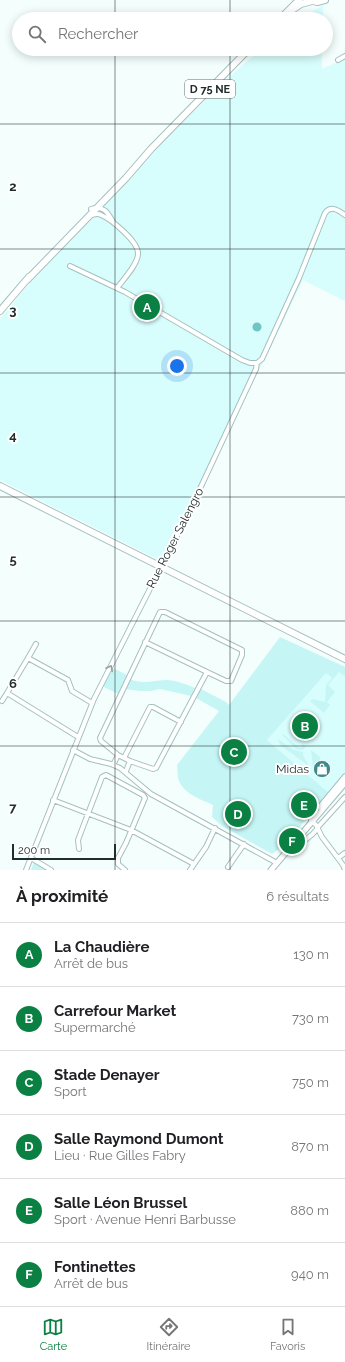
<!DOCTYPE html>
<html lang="fr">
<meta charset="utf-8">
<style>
body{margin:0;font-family:Raleway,sans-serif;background:#f2f2f2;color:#202124}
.scale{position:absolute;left:12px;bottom:10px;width:104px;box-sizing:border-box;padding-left:4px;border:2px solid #222d2d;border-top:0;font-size:11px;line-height:14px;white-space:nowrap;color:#222d2d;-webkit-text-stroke:3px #fff;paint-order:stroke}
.you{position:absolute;left:177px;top:366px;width:14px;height:14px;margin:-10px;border:3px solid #fff;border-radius:50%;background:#1a73e8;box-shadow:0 0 0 6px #1a73e833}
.badge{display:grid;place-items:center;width:26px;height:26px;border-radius:50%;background:#0b8043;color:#fff;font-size:13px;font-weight:700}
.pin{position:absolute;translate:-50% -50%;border:2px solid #fff;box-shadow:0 1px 4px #0006}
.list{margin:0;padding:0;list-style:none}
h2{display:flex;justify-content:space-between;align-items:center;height:52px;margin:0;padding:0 16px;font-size:17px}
h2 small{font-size:13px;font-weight:400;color:#757577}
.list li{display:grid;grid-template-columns:26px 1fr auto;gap:12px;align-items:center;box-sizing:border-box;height:64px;padding:0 16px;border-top:1px solid #e0e0e0}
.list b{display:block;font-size:15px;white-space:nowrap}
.list p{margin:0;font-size:13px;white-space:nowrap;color:#757577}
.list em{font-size:13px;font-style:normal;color:#757577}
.icon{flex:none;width:22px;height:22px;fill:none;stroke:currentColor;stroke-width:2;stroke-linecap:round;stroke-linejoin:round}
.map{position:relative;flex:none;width:345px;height:870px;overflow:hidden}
.search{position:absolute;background:#fff;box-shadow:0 2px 10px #0003;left:12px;right:12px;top:12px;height:44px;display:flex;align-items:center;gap:10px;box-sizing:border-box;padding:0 14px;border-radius:22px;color:#757577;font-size:15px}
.sheet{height:436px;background:#fff}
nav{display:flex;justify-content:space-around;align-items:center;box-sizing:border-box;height:56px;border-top:1px solid #e0e0e0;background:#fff;font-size:11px;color:#757577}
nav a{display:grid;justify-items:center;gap:2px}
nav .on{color:#0b8043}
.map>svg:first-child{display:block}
.built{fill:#d7fdfc}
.green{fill:#c5f6f5}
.water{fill:#70c4c3}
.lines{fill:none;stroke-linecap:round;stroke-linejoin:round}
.minor-casing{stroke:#a5c0bf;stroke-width:6}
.tertiary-casing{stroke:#a5c0bf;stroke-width:7}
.secondary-casing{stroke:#a5c0bf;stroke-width:8}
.primary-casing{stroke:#a5c0bf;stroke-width:8}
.minor{stroke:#fff;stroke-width:4}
.tertiary{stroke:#fff;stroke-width:5}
.secondary{stroke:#fff;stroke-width:6}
.primary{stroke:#fff;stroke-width:6}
.oneway{stroke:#9ca0a0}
.grid{fill:none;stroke:#222d2d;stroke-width:1;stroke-opacity:0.55}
.labels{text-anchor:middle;stroke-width:4;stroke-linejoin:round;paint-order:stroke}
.shield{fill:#fff;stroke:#646c6c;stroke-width:1}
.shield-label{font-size:11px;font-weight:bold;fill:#222d2d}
.street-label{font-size:12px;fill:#222d2d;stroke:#fff}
.poi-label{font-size:12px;fill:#222d2d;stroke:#fff;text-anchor:end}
.grid-label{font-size:13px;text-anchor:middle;font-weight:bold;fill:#222d2d;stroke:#fff;stroke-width:4;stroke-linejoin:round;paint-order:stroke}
</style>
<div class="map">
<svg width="345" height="870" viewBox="0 0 345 870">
<rect width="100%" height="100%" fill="#f3fefd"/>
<path class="built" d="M323 5V19H300Z
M261 49H322V69L345 59V301L303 280 165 563 0 480V319L29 284 112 198 166 139 228 78Z
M337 663 345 667V773L329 793 267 740 319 680Z"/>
<path class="green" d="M280 637 345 667V676L339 672 328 685 335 692 327 702 330 705 324 713 310 701 312 699 325 702 326 685 332 678 326 673 267 740 329 793 283 846 272 854 222 826 212 817 213 805C202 800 184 794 179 781 177 776 178 770 177 765L219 711 196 698 201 689 226 702 229 705Z
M111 667 127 675 118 694 102 686Z
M130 679C142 685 154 680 168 680 178 681 186 684 195 688L191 696 160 689 151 691H140L125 689Z
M283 734 300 748 303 744 306 747 302 750 296 749 282 735Z
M278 739 294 750 303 752C303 758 307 761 309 766L280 745Z
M311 750 321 758 313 767Z
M34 862 47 870H31Z"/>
<path class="water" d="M252.5 327a4.5 4.5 0 1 1 9 0a4.5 4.5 0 1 1-9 0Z"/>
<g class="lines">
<defs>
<path id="minor" d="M338 60 345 56
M91 209C104 205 108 213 113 222
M92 215C95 214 98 213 101 215 111 219 139 242 138 254 138 264 123 280 117 288
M70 266 125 292 242 360 250 363H257
M145 642 207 672
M28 658 36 644
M2 701 7 693
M78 737 7 693 28 658 68 680 72 691 92 703
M73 750 90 759 111 764 120 768 151 794 277 863
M118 755 101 741 100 738 160 612H165L242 650V655L231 681H226L207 672 156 768 153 769 130 761
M124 758 150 707H153L181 722
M113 765 118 755 130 761 126 771
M53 800 131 830 194 864
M311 820 316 825 322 837 343 865 345 870
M318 827 345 797
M290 847C301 844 311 837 318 828
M79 849 78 840 102 777 106 775 143 795 145 798 126 843 118 858V864L125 870
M31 858 51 870
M338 858 345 853
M228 867 244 844
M26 870 94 699 190 510 256 369 257 363 262 359 299 278 325 213C331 205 338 210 345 215
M190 870 206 847 215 828"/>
<path id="tertiary" d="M320 807 345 777
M271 870 345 783"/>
<path id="secondary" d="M0 486 345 659"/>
<path id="primary" d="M310 0 317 2 325 0
M286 14 301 4 312 1
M280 19 299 0
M27 280 126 178 151 149 249 49
M0 311 29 277"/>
</defs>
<use href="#minor" class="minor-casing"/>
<use href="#tertiary" class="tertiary-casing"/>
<use href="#secondary" class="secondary-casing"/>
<use href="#primary" class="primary-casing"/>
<use href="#minor" class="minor"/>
<use href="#tertiary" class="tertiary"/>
<use href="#secondary" class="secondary"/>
<use href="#primary" class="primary"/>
</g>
<defs><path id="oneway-chevron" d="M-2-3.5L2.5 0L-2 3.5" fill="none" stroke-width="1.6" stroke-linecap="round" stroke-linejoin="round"/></defs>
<use class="oneway" href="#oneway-chevron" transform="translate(110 668) rotate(-63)"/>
<path class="grid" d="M115 0V19M230 0V19M115 49V870M230 49V870M0 124H345M0 249H345M0 373H345M0 497H345M0 621H345M0 746H345"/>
<defs>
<symbol id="shop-disc" viewBox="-11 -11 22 22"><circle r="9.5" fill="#428a89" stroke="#fff"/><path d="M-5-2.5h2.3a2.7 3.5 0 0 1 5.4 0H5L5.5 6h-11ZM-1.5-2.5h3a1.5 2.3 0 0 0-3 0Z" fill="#fff"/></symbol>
</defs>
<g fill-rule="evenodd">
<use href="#shop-disc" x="312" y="759" width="20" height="20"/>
</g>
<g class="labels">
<rect class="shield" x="185" y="80" width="50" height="18" rx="3"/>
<g class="shield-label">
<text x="210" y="93">D 75 NE</text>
</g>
<g class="street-label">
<text transform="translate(175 538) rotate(-63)" y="4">Rue Roger Salengro</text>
</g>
<g class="poi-label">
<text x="309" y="773">Midas</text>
</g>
</g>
<g class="grid-label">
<text x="13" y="191">2</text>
<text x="13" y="315">3</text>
<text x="13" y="440">4</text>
<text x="13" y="564">5</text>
<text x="13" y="688">6</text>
<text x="13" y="812">7</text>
</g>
</svg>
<div class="scale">200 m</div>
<div class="you"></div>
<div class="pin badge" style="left:147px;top:307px">A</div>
<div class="pin badge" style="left:305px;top:726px">B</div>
<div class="pin badge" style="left:234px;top:752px">C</div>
<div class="pin badge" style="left:238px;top:814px">D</div>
<div class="pin badge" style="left:304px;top:805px">E</div>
<div class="pin badge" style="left:292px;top:841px">F</div>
<div class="search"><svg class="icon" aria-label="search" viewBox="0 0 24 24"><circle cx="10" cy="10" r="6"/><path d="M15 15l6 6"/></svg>Rechercher</div>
</div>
<section class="sheet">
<h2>À proximité<small>6 résultats</small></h2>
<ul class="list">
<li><span class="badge">A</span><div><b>La Chaudière</b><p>Arrêt de bus</p></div><em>130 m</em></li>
<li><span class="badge">B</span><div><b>Carrefour Market</b><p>Supermarché</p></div><em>730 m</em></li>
<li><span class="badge">C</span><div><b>Stade Denayer</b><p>Sport</p></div><em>750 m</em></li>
<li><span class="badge">D</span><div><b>Salle Raymond Dumont</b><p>Lieu · Rue Gilles Fabry</p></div><em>870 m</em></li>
<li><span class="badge">E</span><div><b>Salle Léon Brussel</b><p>Sport · Avenue Henri Barbusse</p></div><em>880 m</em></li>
<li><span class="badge">F</span><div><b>Fontinettes</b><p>Arrêt de bus</p></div><em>940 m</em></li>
</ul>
</section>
<nav>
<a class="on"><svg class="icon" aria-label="map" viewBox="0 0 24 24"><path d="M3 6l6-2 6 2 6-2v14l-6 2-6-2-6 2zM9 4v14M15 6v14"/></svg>Carte</a>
<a><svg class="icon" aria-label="directions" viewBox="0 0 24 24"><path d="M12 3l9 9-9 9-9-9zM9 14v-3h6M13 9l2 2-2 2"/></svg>Itinéraire</a>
<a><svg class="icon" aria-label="saved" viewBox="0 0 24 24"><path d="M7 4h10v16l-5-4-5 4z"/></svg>Favoris</a>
</nav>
